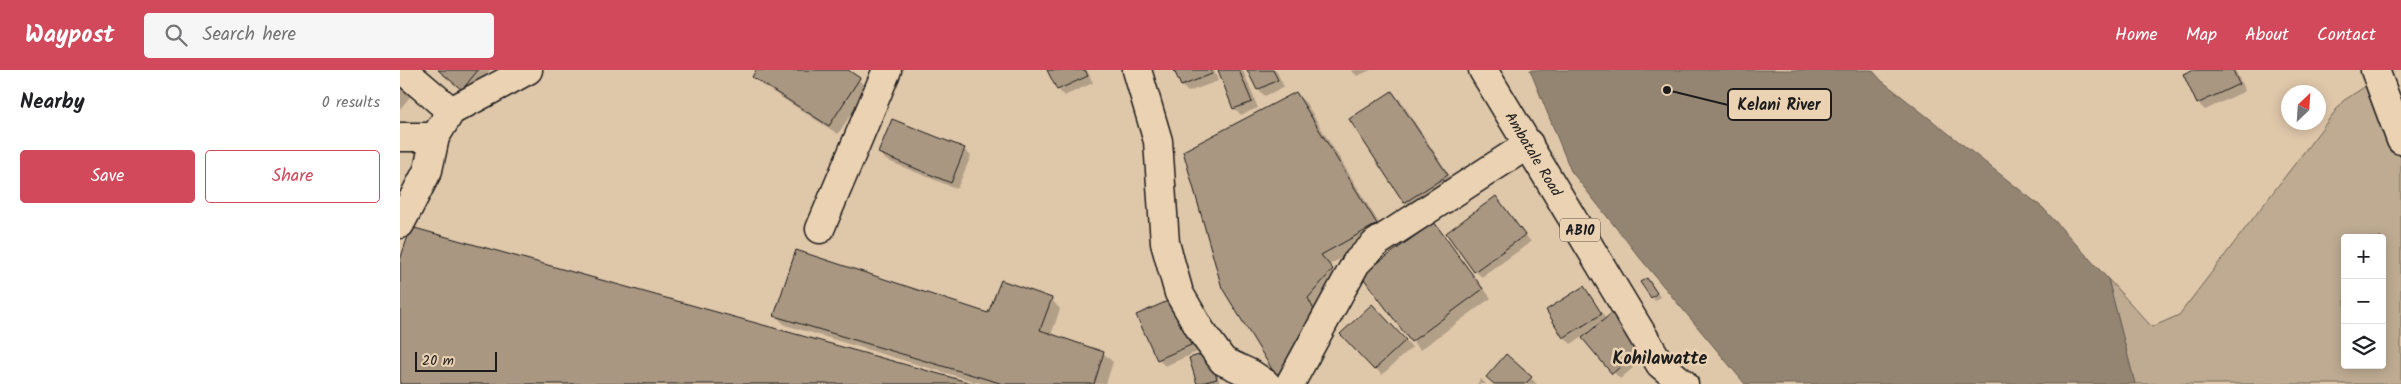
<!DOCTYPE html>
<meta charset="utf-8">
<style>
body{margin:0;font-family:Kalam,sans-serif;background:#f6f6f6;color:#202124}
.controls{position:absolute;right:15px;bottom:15px;display:grid;overflow:hidden;border-radius:5px;box-shadow:0 2px 12px #0003}
.controls button{width:45px;height:45px;display:grid;place-items:center;padding:0;border:0;border-bottom:1px solid #e0e0e0;background:#fff;color:#202124;font:25px sans-serif}
.compass{position:absolute;left:1881px;top:15px;width:45px;height:45px;border-radius:50%;background:#fff;box-shadow:0 2px 12px #0003;rotate:25deg}
.scale{position:absolute;left:15px;bottom:12px;width:82px;box-sizing:border-box;padding-left:5px;border:2px solid #1c1c1c;border-top:0;font-size:14px;line-height:18px;white-space:nowrap;color:#1c1c1c;-webkit-text-stroke:4px #ebd2b3;paint-order:stroke}
.list{margin:0;padding:0;list-style:none}
h2{display:flex;justify-content:space-between;align-items:center;height:65px;margin:0;padding:0 20px;font-size:21px}
h2 small{font-size:16px;font-weight:400;color:#757577}
.actions{display:flex;gap:10px;padding:15px 20px}
.actions a{flex:1;padding:11px 0;border:1px solid #d1495b;border-radius:5px;text-align:center;font-size:18px;color:#d1495b}
.actions .main{background:#d1495b;color:#fff}
.icon{flex:none;width:28px;height:28px;fill:none;stroke:currentColor;stroke-width:2;stroke-linecap:round;stroke-linejoin:round}
.map{position:relative;flex:none;width:2001px;height:314px;overflow:hidden}
header{display:flex;align-items:center;gap:30px;box-sizing:border-box;height:70px;padding:0 25px;background:#d1495b;color:#fff}
header strong{font-size:24px}
nav{display:flex;gap:28px;margin-inline-start:auto;font-size:18px}
.search{width:350px;height:45px;background:#f6f6f6;display:flex;align-items:center;gap:12px;box-sizing:border-box;padding:0 18px;border-radius:5px;color:#757577;font-size:19px}
main{display:flex}
aside{flex:1;background:#fff}
.map>svg:first-child{display:block}
.green{fill:#beab92;stroke:#6d6457;fill-rule:evenodd}
.water{fill:#948573;stroke:#645b50}
.shadow{fill:#0003}
.building{fill:#a99782;stroke:#1c1c1c}
.lines{fill:none;stroke-linecap:round;stroke-linejoin:round}
.minor-casing{stroke:#1c1c1c;stroke-width:31}
.primary-casing{stroke:#1c1c1c;stroke-width:31}
.minor{stroke:#ebd2b3;stroke-width:28}
.primary{stroke:#ebd2b3;stroke-width:28}
.labels{text-anchor:middle;stroke-width:5;stroke-linejoin:round;paint-order:stroke}
.shield{fill:#ebd2b3;stroke:#5a5349;stroke-width:1}
.shield-label{font-size:14px;font-weight:bold;fill:#1c1c1c}
.street-label{font-size:15px;fill:#1c1c1c;stroke:#ebd2b3}
.quarter-label{font-size:18px;font-weight:bold;fill:#1c1c1c;stroke:#ebd2b3}
.leader{fill:none;stroke:#1c1c1c;stroke-width:2}
.callout-dot{fill:#1c1c1c;stroke:#ebd2b3;stroke-width:2}
.callout{fill:#ebd2b3;stroke:#1c1c1c;stroke-width:2}
.callout-label{font-size:16px;text-anchor:middle;font-weight:bold;fill:#1c1c1c}
</style>
<header>
<strong>Waypost</strong>
<div class="search"><svg class="icon" aria-label="search" viewBox="0 0 24 24"><circle cx="10" cy="10" r="6"/><path d="M15 15l6 6"/></svg>Search here</div>
<nav><a>Home</a><a>Map</a><a>About</a><a>Contact</a></nav>
</header>
<main>
<aside>
<h2>Nearby<small>0 results</small></h2>
<ul class="list">
</ul>
<div class="actions"><a class="main">Save</a><a>Share</a></div>
</aside>
<div class="map">
<svg width="2001" height="314" viewBox="0 0 2001 314">
<rect width="100%" height="100%" fill="#dfc7aa"/>
<filter id="ink" filterUnits="userSpaceOnUse"><feTurbulence type="fractalNoise" baseFrequency=".02" numOctaves="2"/><feDisplacementMap in="SourceGraphic" scale="10" xChannelSelector="R" yChannelSelector="G"/><feConvolveMatrix kernelMatrix="1 2 1 2 8 2 1 2 1" color-interpolation-filters="sRGB"/></filter>
<g filter="url(#ink)">
<path class="green" d="M1978 8 2001 70V314H1735L1708 209 1752 257 1779 245 1943 31ZM1945 168H1982V295H1945Z"/>
<path class="water" d="M1130 0H1472L1482 11 1643 138 1708 209 1735 314H1345L1240 188 1171 101Z"/>
<path class="shadow" d="M38 0H90L70 25Z
M358 0H446L468 18 438 64 362 15 354 6Z
M649 0H687L693 13 664 26 658 19Z
M775 0H814L818 11 788 22 782 16Z
M819 0H843L858 38 841 45 834 38Z
M849 0H876L884 17 865 26 858 20Z
M951 0H971L957 6Z
M1795 0H1835L1845 21 1805 40 1798 33Z
M0 12 13 23 0 39Z
M992 22 1001 31 1055 114 1014 141 1005 132 951 49Z
M896 24 906 33 985 163 929 195 942 209 890 314Z
M564 80 571 86 557 119 486 90 479 83Z
M1096 127 1131 172 1082 207 1075 201Z
M1034 154 1091 228 1020 280 1012 271Z
M1250 213 1260 227 1255 231 1252 227Z
M1184 218 1206 249 1249 284 1220 309 1182 267 1171 274 1164 267Z
M651 229 660 239 651 265 703 283 713 292 706 314H583L385 255 376 246 589 245Z
M972 235 1012 277 982 305 942 264Z
M776 238 797 282 765 296 758 289Z
M812 287 820 313 799 314 790 289Z
M1131 308 1137 314H1095Z
M1081 309 1086 314H1077Z"/>
<path class="building" d="M38 0H78L62 20Z
M356 0H448L460 8 429 56 352 7Z
M647 0H685L688 6 657 20Z
M774 0H811L812 4 781 16Z
M818 0H839L852 32 833 39Z
M847 0H873L878 10 857 20Z
M1792 0H1833L1839 14 1797 34 1783 4Z
M992 21 1048 105 1004 133 949 49Z
M896 22 977 154 921 185 933 199 908 228 915 242 878 309 822 218 783 81Z
M492 49 565 78 551 113 478 83Z
M1096 126 1125 165 1074 202 1046 163Z
M1034 152 1083 219 1011 272 961 205Z
M11 157 575 314H0V190Z
M396 180 588 243 601 210 652 228 640 260 704 282 694 314H603L374 246Z
M1247 208 1257 223 1251 228 1240 212Z
M1184 216 1202 244 1163 268 1146 240Z
M770 230 791 275 757 290 736 245Z
M972 234 1006 270 974 300 940 264Z
M1213 242 1244 276 1212 304 1182 268Z
M809 282 817 309 797 314 789 288Z
M1106 284 1132 307 1125 314H1094L1086 307Z"/>
<g class="lines">
<defs>
<path id="minor" d="M3 0 51 41
M737 0 758 71 765 173 779 223 801 261 823 291 851 304 866 314
M1975 0 2001 70
M0 67H35L51 41 128 0
M0 154 28 100 35 67
M420 159 487 0
M890 314 956 193 976 173 1129 74"/>
<g id="primary">
<path id="s1" d="M1083 0 1260 294 1284 314"/>
</g>
</defs>
<use href="#minor" class="minor-casing"/>
<use href="#primary" class="primary-casing"/>
<use href="#minor" class="minor"/>
<use href="#primary" class="primary"/>
</g>
</g>
<g class="labels">
<rect class="shield" x="1160" y="148.5" width="40" height="23" rx="4"/>
<g class="shield-label">
<text x="1180" y="165">AB10</text>
</g>
<g class="street-label">
<text dy="5" stroke="none"><textPath href="#s1" startOffset="98">Ambatale Road</textPath></text>
</g>
<g class="quarter-label">
<text x="1260" y="294">Kohilawatte</text>
</g>
</g>
<path class="leader" d="M1267 20L1328 35"/>
<circle class="callout-dot" cx="1267" cy="20" r="5"/>
<rect class="callout" x="1328" y="19" width="103" height="31" rx="5"/>
<g class="callout-label">
<text x="1379" y="40">Kelani River</text>
</g>
</svg>
<div class="controls">
<button>+</button>
<button>−</button>
<button><svg class="icon" aria-label="layers" viewBox="0 0 24 24"><path d="M12 4l9 5-9 5-9-5zM3 14l9 5 9-5"/></svg></button>
</div>
<svg class="compass" viewBox="-18 -18 36 36"><path d="M0-13l5 13h-10z" fill="#e53935"/><path d="M0 13l5-13h-10z" fill="#757577"/></svg>
<div class="scale">20 m</div>
</div>
</main>
